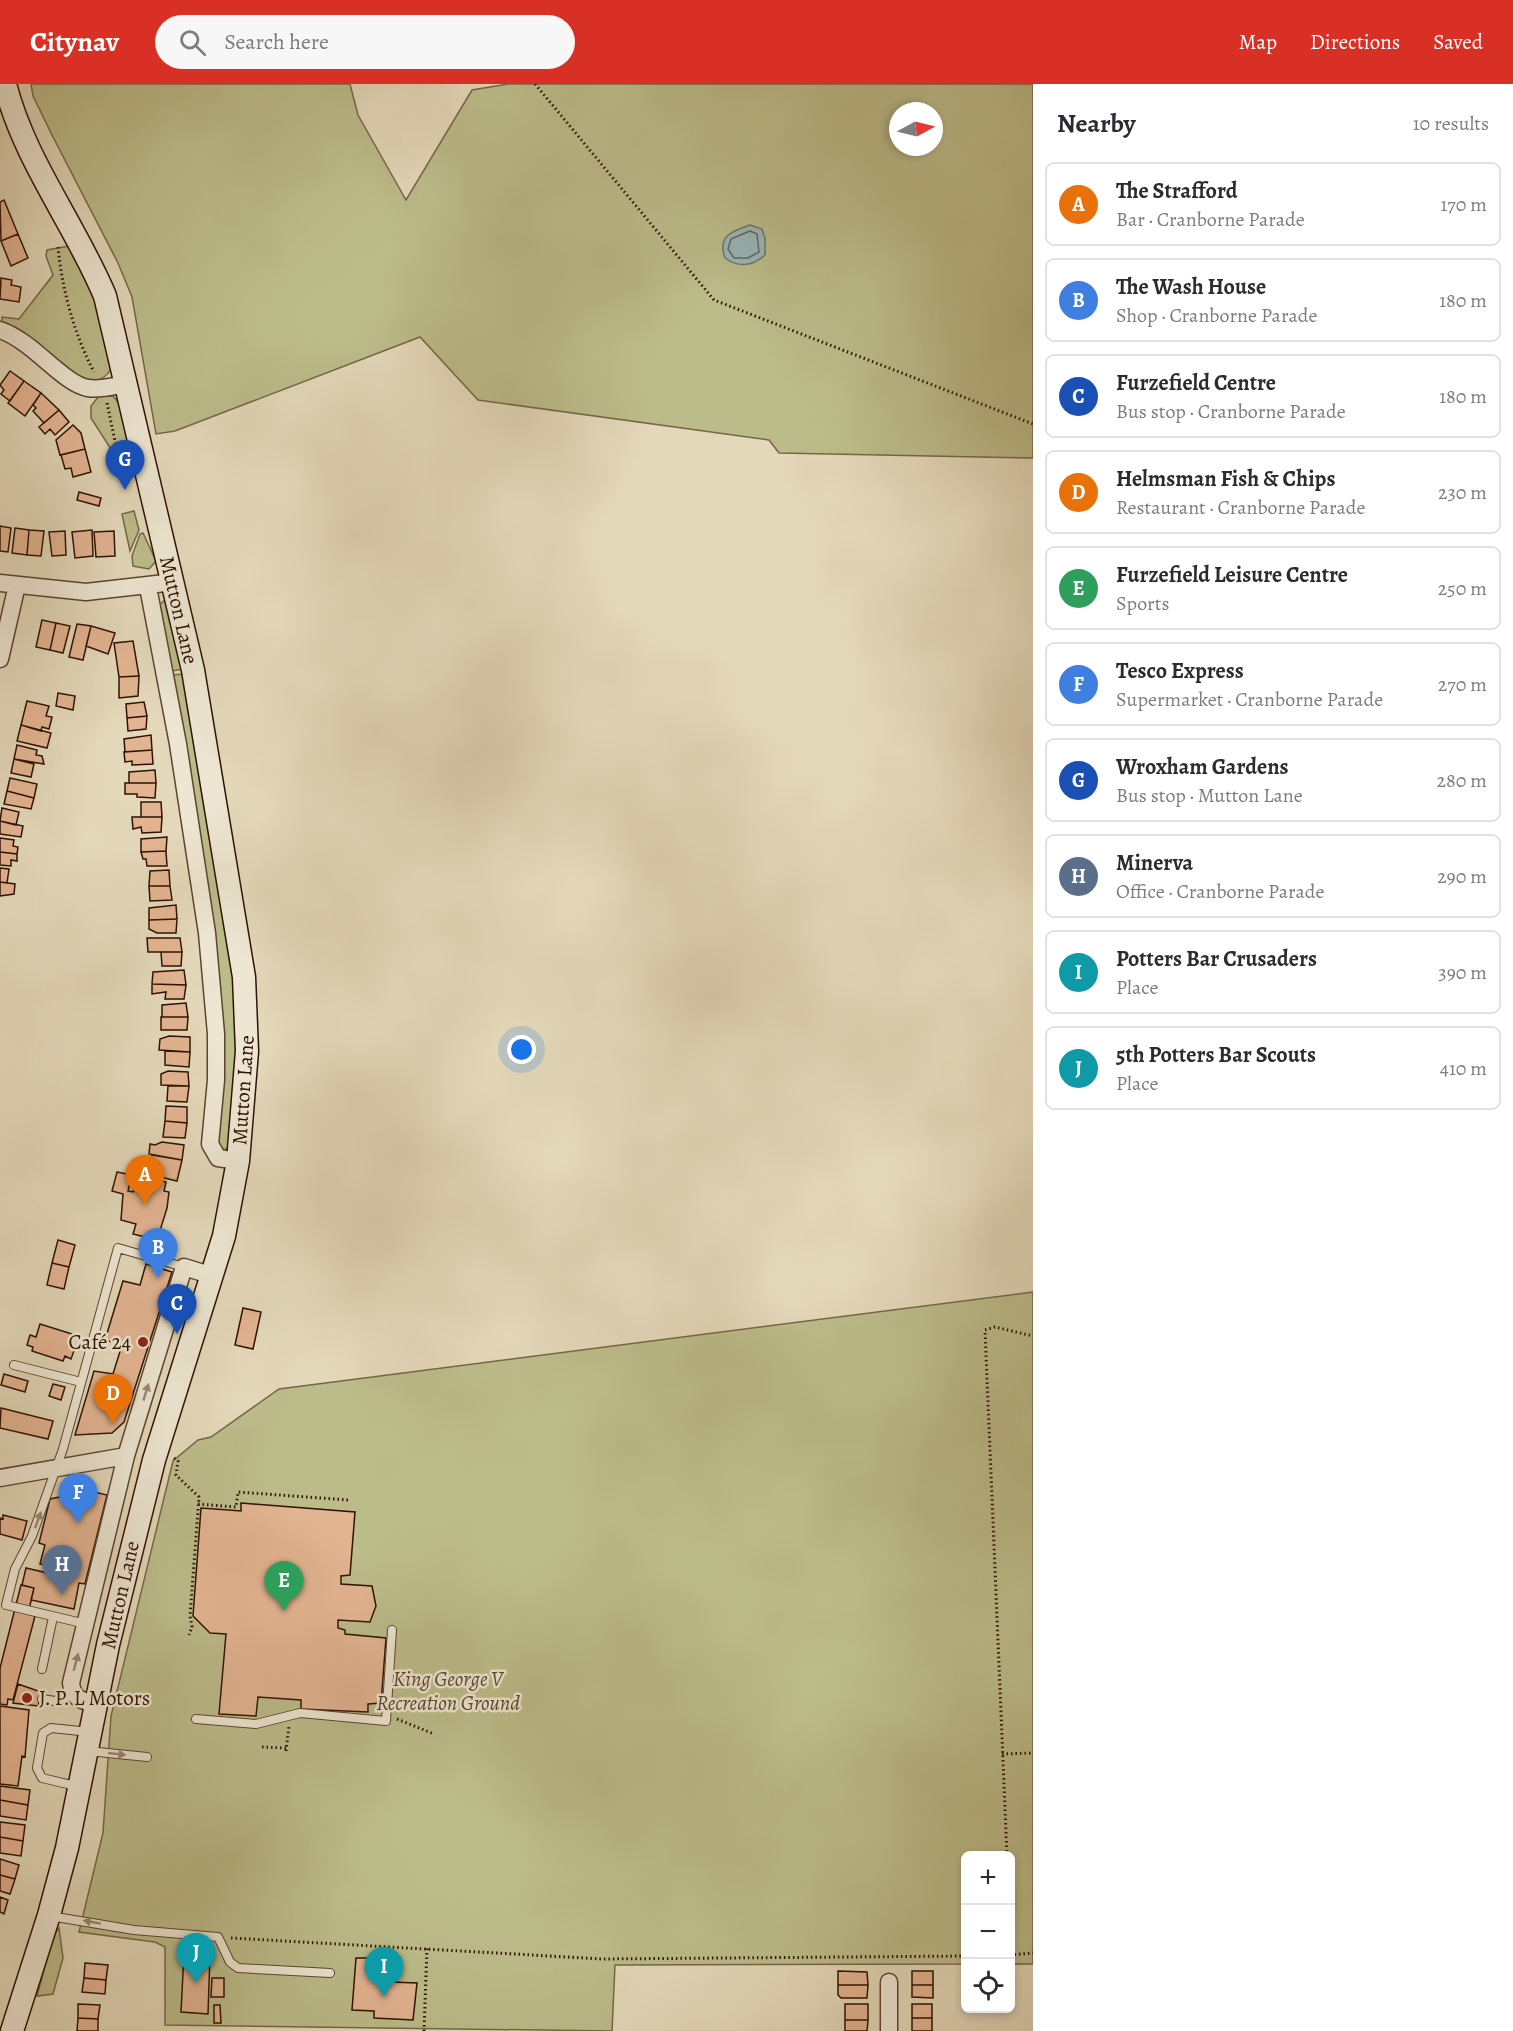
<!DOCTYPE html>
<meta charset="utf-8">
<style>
body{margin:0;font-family:Alegreya,serif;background:#f7f7f7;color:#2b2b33}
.controls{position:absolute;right:18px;bottom:18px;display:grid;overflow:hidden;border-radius:9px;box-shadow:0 3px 9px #0003}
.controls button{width:54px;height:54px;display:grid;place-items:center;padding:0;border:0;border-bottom:2px solid #e1e1e2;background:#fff;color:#2b2b33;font:30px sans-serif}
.compass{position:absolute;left:889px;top:18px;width:54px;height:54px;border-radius:50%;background:#fff;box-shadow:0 3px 9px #0003;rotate:83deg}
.you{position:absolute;left:522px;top:966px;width:21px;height:21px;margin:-15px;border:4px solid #fff;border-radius:50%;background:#1a73e8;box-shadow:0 0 0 9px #1a73e833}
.badge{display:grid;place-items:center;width:39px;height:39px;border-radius:50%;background:#d93025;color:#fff;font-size:20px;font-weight:700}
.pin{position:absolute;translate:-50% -50px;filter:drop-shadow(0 2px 3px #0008)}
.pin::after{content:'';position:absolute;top:32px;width:21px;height:18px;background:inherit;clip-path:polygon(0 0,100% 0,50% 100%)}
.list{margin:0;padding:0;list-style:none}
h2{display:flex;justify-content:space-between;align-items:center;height:78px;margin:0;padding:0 24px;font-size:26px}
h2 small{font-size:20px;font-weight:400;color:#7c7c81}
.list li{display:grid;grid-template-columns:39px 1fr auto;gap:18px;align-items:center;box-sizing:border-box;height:84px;margin:0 12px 12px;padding:0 12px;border:2px solid #e1e1e2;border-radius:9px}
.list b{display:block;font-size:22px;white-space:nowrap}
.list p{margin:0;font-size:20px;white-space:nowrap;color:#7c7c81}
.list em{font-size:20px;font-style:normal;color:#7c7c81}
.icon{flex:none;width:33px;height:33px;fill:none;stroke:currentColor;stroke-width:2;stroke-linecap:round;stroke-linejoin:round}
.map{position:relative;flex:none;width:1033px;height:1947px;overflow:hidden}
header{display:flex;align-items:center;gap:36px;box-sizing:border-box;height:84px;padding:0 30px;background:#d93025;color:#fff}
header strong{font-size:28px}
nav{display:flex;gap:33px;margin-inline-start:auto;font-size:21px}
.search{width:420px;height:54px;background:#f7f7f7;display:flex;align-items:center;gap:15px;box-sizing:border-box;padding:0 21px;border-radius:33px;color:#7c7c81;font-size:22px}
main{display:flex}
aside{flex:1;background:#fff}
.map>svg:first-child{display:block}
.green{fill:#bcbc8a;stroke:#766746;stroke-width:1.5;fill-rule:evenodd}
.water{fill:#97b8b8;stroke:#6d766f;stroke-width:1.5}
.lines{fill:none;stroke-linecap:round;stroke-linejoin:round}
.shore{stroke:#63655d;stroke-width:1.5}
.building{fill:#e3b491;stroke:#2f1202;stroke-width:1.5}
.lane-casing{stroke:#5c4430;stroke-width:10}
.street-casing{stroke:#5c4430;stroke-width:19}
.secondary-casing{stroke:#2f1202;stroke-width:25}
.path{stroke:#2f1202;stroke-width:3;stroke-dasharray:1.5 3;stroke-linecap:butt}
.lane{stroke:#ede6d2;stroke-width:8}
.street{stroke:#ede6d2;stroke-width:16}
.secondary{stroke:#ede6d2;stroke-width:22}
.oneway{fill:#988774}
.poi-dot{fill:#8f2418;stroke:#ede6d2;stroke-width:2}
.labels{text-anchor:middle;stroke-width:5;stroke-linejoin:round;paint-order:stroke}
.street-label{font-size:21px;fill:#2f1202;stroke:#ede6d2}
.poi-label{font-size:21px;fill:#2f1202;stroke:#ede6d2;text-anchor:end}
.park-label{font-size:21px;font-style:italic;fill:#59452b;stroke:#ede6d2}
</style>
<header>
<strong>Citynav</strong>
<div class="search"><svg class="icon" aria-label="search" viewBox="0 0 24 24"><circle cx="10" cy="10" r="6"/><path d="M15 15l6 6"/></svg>Search here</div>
<nav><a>Map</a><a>Directions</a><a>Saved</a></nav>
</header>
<main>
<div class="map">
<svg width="1033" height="1947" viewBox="0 0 1033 1947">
<rect width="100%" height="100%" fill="#e3d8b9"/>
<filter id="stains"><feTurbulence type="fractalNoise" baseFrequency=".00333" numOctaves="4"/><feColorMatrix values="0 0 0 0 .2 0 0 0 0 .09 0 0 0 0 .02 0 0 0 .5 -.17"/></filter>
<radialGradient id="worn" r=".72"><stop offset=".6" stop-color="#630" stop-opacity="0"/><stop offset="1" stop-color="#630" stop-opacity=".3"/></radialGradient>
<path class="green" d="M31 0H350L358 31 406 116 472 6 508 0H1033V374L779 369 769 356 478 316 420 253 175 347 156 350 132 213 118 179 52 51 33 12ZM898 27H934V63H898Z
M69 162 91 200 111 285C92 318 53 270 36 257 25 249 14 245 2 240V233L19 235 53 191 46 172 47 166Z
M99 312H113L120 321 132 373 127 376 114 370 91 334V322Z
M134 427 139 446 130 467 122 430Z
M143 449 156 477 149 485 133 482 132 472 140 450Z
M166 515 184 585 172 587 159 521Z
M185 590 228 843 238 939 230 1062 224 1066 218 1061 222 934 219 895 172 591Z
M1033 1208V1880H1011L1010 1772H966L965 1880 615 1881 612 1947 165 1941V1863L155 1858 79 1848 103 1749 111 1632 173 1377 198 1356 211 1353 279 1305Z
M59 1844 63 1874 53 1910 37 1912 53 1852Z"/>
<path class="water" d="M750 141 762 145 765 154V171C753 182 738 184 725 174 717 152 732 147 750 141Z"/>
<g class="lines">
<path class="shore" d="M750 147 757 150 759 168 748 174H734L728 165 731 155Z"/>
</g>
<path class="building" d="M4 116 18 150 1 157 0 118Z
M18 150 28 174 11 182 1 157Z
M1 194 12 196 11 201 21 203 19 218 0 215Z
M10 287 24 297 10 317 1 310 4 306 0 301Z
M24 297 41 309 25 332 8 319Z
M41 309 59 326 44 339 33 327 36 324 33 321Z
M59 326 69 338 55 351 50 345 45 350 39 343Z
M73 341 81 349 85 365 60 371 56 356Z
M85 365 91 388 73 393 71 384 65 385 61 371Z
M79 408 101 414 99 422 77 416Z
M0 442 11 444 8 468 0 467Z
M15 444 29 446 27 471 12 469Z
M29 446 44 447 41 472 27 471Z
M92 446 93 472 75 474 72 448Z
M65 447 66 471 52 472 49 448Z
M114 447 115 472 96 473 94 448Z
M42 536 56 539 50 566 36 563Z
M56 539 70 542 63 569 50 566Z
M77 540 91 542 83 576 69 573Z
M91 542 115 549 108 570 86 562Z
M133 557 139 592 119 593 114 559Z
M139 592 138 612 119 614V593Z
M58 609 75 612 73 626 56 622Z
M27 617 49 622 46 632 52 633 49 645 42 643 41 647 21 641Z
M144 618 147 632 127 634 126 620Z
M147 632 146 645 128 647 127 634Z
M21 641 51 649 47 664 17 657Z
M151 651 152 666 125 668 124 655Z
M17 661 37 666 36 671 42 672 44 680 14 675Z
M152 666 153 680 132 681V677L125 678 124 668Z
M14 675 34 680 31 693 11 689Z
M155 686 156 699H129V688Z
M10 694 37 700 34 714 7 707Z
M125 699H156L155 714 137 713V710H125Z
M7 707 34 714 31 725 4 720Z
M141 718H161L162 733H141Z
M2 724 19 728 16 741 0 737Z
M132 733H162L161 748 142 749 141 743 133 745Z
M0 737 23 742 21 753 0 750Z
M167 753 166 767 141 768V755Z
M0 754 14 756 13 762 18 763 17 770 0 768Z
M166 767 167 782H147L146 775H143L141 768Z
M0 768 17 770V777L11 776V782L0 781Z
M0 784 9 785 7 799 0 798Z
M169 786 170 802H149L150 787Z
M0 798 15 800 14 810 0 812Z
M149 802H170L172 816 150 817Z
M176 821 177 835 149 836V824Z
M177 835 176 849H157L149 845V836Z
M147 854H180L182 868H148Z
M161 868H182L181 882H162Z
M184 886 186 901 152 900 153 888Z
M152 900 186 901 184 915H165L166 908 152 910Z
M186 919 188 933H162V921Z
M161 933H188L187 946H161Z
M169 952 190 953V968L159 966 160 955Z
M165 967 190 968 189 983 165 981Z
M168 987 188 988 189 1002 161 1001V990Z
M168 1002H189L187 1018 167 1017Z
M166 1022 187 1023V1039L165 1037Z
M165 1037 187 1039 185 1054 163 1053Z
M162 1058 184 1061 182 1076 149 1070 150 1060 155 1061Z
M152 1071 182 1076 177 1097 148 1090Z
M117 1088 132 1091 128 1107 133 1108 134 1106 143 1108 148 1094 166 1098 164 1107 169 1108 167 1124 158 1153 153 1152V1155L133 1150 136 1140 121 1136 123 1110 112 1107Z
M58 1156 75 1161 69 1183 52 1179Z
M52 1179 69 1183 64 1205 47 1201Z
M146 1180 172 1188 124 1338 112 1349 75 1351 94 1287 113 1290 122 1261 105 1256 123 1197 140 1201Z
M243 1224 261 1228 253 1265 235 1261Z
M40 1240 72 1250 68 1262 75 1264 71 1275 65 1272 63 1277 32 1267 33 1263 27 1261 30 1251 36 1253Z
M4 1290 28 1297 25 1308 1 1301Z
M53 1300 65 1303 61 1316 49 1312Z
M1 1324 53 1337 48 1355 0 1344Z
M90 1407 107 1411 85 1500 79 1499 74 1525 31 1516 34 1504 22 1501 26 1484 52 1490 54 1483 40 1480 45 1461 39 1459 50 1415Z
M241 1419 355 1428 350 1491 341 1492V1500L372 1502 376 1522 370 1538 338 1536V1544L345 1546V1550L386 1554 381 1619 368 1620V1628L301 1625V1616L258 1613 256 1632 219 1630 226 1550 210 1549 193 1532 201 1424 241 1427Z
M3 1431 27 1437 22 1456 0 1450V1434L3 1435Z
M21 1501 34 1504 28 1530 35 1532 13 1616 8 1615 7 1621 0 1620V1584Z
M18 1600 41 1608 38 1622 13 1619Z
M0 1622 29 1626 25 1673 22 1672 18 1702 0 1700Z
M0 1702 30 1706 28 1721 0 1716Z
M0 1716 28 1721 26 1736 0 1732Z
M0 1738 25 1741 23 1757 0 1753Z
M0 1753 23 1757 21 1772 0 1769Z
M0 1775 19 1781 15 1795 0 1791Z
M0 1791 15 1795 10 1810 0 1807Z
M0 1813 8 1816 4 1830 0 1828Z
M184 1869 210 1870 208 1930 181 1928Z
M356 1874H370L369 1884 394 1886 391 1898 417 1899 413 1936 374 1934V1927L352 1926Z
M85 1879 108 1881 106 1896 84 1894Z
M838 1887 867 1888 868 1901H838Z
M912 1887H933V1901H912Z
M84 1894 106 1896 105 1910 82 1908Z
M212 1894H224V1913H211Z
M838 1901H868L867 1914H841L838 1911Z
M912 1901H933V1914L912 1913Z
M78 1920 100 1921 98 1935 78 1934Z
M845 1920H868V1936H845Z
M912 1920H932V1934H912Z
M214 1921H220L221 1939H214Z
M78 1934 98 1935V1947H77Z
M912 1934H932V1947H912Z
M845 1936H868L867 1947H845Z"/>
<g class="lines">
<defs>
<path id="lane" d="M14 1281 81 1298
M86 1540 6 1521 15 1485 32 1452 63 1365 118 1164 184 1183
M42 1585 53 1533
M42 1615 55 1617 72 1611
M196 1635 256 1640 300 1629 386 1637 392 1546
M88 1667 147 1673
M80 1703 42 1694 37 1684 43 1649 51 1644 90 1648
M50 1832 134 1846 218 1853 230 1878 238 1884 330 1889"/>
<path id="street" d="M0 246C33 257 63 300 88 304 100 306 114 302 125 300
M0 499 86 508 174 498
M148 503 178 660 207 849 216 950V996L210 1060 218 1074 238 1077
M0 575 17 501
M0 1394 126 1372
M95 1620C80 1616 73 1615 71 1599L126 1372 184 1183 213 1192
M889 1947V1898"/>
<path id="secondary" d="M5 0C24 76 75 140 105 212L193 586 244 893 247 967 238 1077 224 1152 154 1376 108 1561 67 1764 49 1831 12 1947"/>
</defs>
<use href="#lane" class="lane-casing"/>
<use href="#street" class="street-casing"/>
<use href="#secondary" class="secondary-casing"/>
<path class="path" d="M535 0 714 216 1033 340
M58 163C62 205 74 250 94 288
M107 319 116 362V377
M174 1374 178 1377 176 1391 199 1413 190 1532 192 1543 189 1551
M198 1420 236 1423 238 1408 348 1416
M397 1635 434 1650
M262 1663 286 1664
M286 1667 289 1642
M1002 1670 1033 1669
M1007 1772 985 1246 995 1243 1033 1252
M231 1854 602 1875 966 1872
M1010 1859 1011 1871
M1010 1871 1033 1869
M424 1947 427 1863"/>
<use href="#lane" class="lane"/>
<use href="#street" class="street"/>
<use href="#secondary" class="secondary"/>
</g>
<defs><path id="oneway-solid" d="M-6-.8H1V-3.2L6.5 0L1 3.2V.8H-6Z" transform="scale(1.5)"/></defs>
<g class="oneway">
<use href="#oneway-solid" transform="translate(146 1308) rotate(-73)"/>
<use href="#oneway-solid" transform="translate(38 1436) rotate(-70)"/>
<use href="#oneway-solid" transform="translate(76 1578) rotate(-75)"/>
<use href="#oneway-solid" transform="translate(117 1670) rotate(6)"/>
<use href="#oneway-solid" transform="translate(92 1838) rotate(-170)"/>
</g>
<g class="poi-dot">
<circle cx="143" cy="1258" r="6"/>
<circle cx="27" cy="1614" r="6"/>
</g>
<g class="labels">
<g class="street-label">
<text transform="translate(179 526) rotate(77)" y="7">Mutton Lane</text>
<text transform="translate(243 1006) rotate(-86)" y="7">Mutton Lane</text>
<text transform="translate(120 1511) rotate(-77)" y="7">Mutton Lane</text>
</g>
<g class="poi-label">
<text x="131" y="1265">Café 24</text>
<text x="39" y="1621" text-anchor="start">J. P. L Motors</text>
</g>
<g class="park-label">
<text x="448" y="1602">King George V<tspan x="448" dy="24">Recreation Ground</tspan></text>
</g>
</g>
<rect width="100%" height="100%" filter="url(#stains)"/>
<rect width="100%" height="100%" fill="url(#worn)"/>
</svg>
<div class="controls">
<button>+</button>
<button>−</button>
<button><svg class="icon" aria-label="locate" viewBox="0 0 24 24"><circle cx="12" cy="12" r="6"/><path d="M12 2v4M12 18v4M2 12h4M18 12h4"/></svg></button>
</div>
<svg class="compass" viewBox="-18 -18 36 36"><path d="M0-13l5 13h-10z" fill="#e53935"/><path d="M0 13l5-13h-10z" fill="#7c7c81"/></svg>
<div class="you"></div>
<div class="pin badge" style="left:145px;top:1121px;background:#e8710a">A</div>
<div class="pin badge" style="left:158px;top:1194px;background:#3f7fe0">B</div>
<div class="pin badge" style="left:177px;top:1250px;background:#1a4fb4">C</div>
<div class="pin badge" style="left:113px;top:1340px;background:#e8710a">D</div>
<div class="pin badge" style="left:284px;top:1527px;background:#2e9e5b">E</div>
<div class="pin badge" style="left:78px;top:1439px;background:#3f7fe0">F</div>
<div class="pin badge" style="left:125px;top:406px;background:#1a4fb4">G</div>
<div class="pin badge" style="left:62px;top:1511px;background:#5c6f8a">H</div>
<div class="pin badge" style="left:384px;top:1913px;background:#0f9aa8">I</div>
<div class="pin badge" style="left:196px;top:1899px;background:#0f9aa8">J</div>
</div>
<aside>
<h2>Nearby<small>10 results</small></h2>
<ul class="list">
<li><span class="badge" style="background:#e8710a">A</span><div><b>The Strafford</b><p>Bar · Cranborne Parade</p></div><em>170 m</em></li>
<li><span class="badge" style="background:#3f7fe0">B</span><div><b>The Wash House</b><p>Shop · Cranborne Parade</p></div><em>180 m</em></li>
<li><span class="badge" style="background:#1a4fb4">C</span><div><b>Furzefield Centre</b><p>Bus stop · Cranborne Parade</p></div><em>180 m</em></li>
<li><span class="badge" style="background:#e8710a">D</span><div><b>Helmsman Fish &amp; Chips</b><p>Restaurant · Cranborne Parade</p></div><em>230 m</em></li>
<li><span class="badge" style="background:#2e9e5b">E</span><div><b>Furzefield Leisure Centre</b><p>Sports</p></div><em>250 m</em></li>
<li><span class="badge" style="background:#3f7fe0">F</span><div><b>Tesco Express</b><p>Supermarket · Cranborne Parade</p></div><em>270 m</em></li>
<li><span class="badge" style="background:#1a4fb4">G</span><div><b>Wroxham Gardens</b><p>Bus stop · Mutton Lane</p></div><em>280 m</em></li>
<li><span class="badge" style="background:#5c6f8a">H</span><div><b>Minerva</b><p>Office · Cranborne Parade</p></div><em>290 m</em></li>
<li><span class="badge" style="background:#0f9aa8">I</span><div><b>Potters Bar Crusaders</b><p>Place</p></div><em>390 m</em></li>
<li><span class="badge" style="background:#0f9aa8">J</span><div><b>5th Potters Bar Scouts</b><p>Place</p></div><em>410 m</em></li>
</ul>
</aside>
</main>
